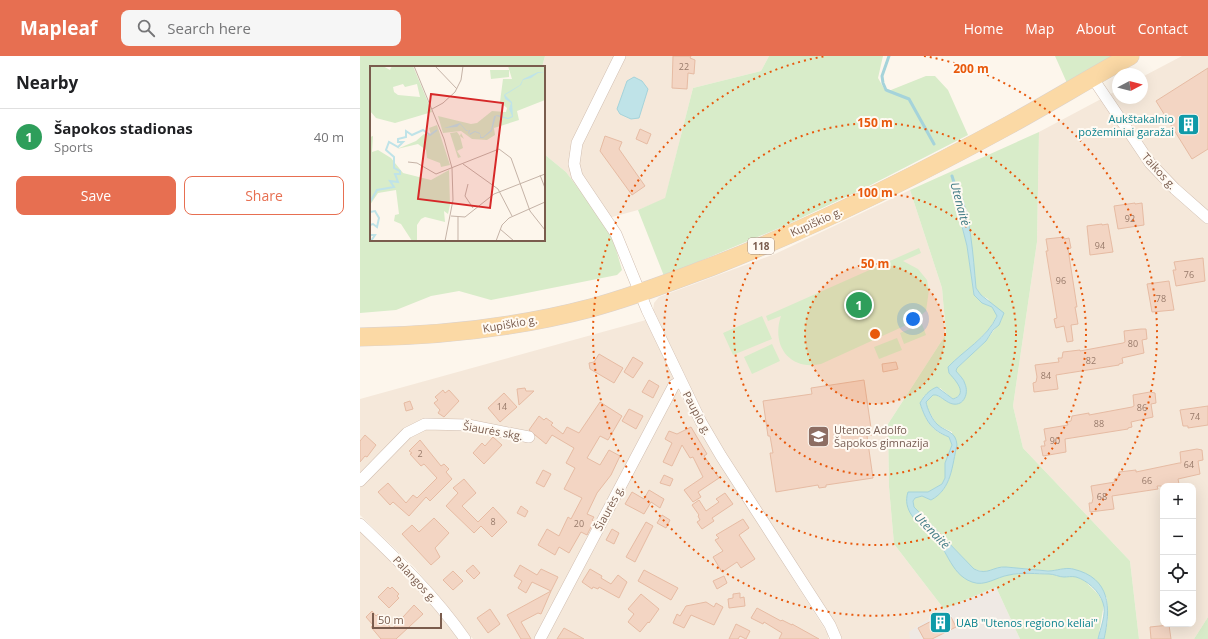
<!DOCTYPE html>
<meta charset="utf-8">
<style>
body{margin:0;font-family:"Open Sans",sans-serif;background:#f6f6f6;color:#202124}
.controls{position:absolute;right:12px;bottom:12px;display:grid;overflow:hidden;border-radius:8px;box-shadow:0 4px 16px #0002}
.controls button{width:36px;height:36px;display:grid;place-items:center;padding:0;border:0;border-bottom:1px solid #e0e0e0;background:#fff;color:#202124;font:20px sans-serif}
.compass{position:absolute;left:752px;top:12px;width:36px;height:36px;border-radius:50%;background:#fff;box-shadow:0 4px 16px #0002;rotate:83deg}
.scale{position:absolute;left:12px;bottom:10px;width:70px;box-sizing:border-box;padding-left:4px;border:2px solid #7a5c4d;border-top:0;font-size:11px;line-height:14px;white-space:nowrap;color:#7a5c4d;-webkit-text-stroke:3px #fffaf3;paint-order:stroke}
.you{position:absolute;left:553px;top:263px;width:14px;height:14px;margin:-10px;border:3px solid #fff;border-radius:50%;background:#1a73e8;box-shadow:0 0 0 6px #1a73e833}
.badge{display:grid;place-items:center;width:26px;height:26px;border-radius:50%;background:#e76f51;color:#fff;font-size:13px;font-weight:700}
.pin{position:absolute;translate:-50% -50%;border:2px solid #fff;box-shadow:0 1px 4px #0006}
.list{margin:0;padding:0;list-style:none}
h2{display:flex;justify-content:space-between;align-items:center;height:52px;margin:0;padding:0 16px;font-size:17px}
h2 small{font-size:13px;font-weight:400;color:#757577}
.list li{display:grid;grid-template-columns:26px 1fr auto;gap:12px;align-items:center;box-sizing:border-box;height:56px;padding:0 16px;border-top:1px solid #e0e0e0}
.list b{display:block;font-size:15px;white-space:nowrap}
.list p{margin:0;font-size:13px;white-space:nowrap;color:#757577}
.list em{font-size:13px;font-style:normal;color:#757577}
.actions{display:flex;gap:8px;padding:12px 16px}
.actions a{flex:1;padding:9px 0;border:1px solid #e76f51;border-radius:8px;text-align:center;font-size:14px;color:#e76f51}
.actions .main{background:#e76f51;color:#fff}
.icon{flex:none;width:22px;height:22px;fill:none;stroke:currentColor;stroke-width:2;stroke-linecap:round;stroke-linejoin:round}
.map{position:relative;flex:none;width:848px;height:583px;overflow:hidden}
header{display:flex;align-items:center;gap:24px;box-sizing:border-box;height:56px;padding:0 20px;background:#e76f51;color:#fff}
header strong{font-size:19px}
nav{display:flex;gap:22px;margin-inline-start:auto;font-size:14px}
.search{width:280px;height:36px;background:#f6f6f6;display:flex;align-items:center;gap:10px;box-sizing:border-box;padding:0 14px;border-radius:8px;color:#757577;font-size:15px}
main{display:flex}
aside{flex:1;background:#fff}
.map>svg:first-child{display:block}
.residential{fill:#f5e8da;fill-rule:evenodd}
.industrial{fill:#efe9e4}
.green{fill:#d8ecc9}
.water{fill:#bfe3e8;stroke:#a5d3da}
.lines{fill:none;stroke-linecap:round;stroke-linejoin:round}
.stream{stroke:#a5d3da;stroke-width:3}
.building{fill:#f3d5c3;stroke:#e6bba3}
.minor-casing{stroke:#d1beb0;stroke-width:12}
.primary-casing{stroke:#dad1cd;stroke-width:19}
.minor{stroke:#fff;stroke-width:11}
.primary{stroke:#fbd9a5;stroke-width:18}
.ring{fill:none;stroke:#e8590c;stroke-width:2;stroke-dasharray:2 4}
.labels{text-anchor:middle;stroke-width:4;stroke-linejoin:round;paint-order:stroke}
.number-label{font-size:9px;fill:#987a6a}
.shield{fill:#fffaf3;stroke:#a28b7f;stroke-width:1}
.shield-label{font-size:10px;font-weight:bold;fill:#7a5c4d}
.culture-label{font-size:11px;fill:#0d838f;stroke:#fffaf3;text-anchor:end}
.street-label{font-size:11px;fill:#7a5c4d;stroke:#fffaf3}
.education-label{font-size:11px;fill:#785e54;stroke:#fffaf3;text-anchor:start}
.water-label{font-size:12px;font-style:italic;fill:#437c86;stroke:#fffaf3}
.inset-river{fill:none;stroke:#bfe3e8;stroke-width:2}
.inset-road{fill:none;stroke:#c5b3a7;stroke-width:1}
.view{fill:#d62828;fill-opacity:0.15;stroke:#d62828;stroke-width:2}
.inset-edge{fill:none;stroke:#7a5c4d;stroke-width:2}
.centre{fill:#e8590c;stroke:#fffaf3;stroke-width:2}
.ring-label{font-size:12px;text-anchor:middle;font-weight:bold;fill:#e8590c;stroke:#fffaf3;stroke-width:4;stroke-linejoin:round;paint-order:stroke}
</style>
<header>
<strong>Mapleaf</strong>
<div class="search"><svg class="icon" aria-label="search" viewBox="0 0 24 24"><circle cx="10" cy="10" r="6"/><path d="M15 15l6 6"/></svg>Search here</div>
<nav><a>Home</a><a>Map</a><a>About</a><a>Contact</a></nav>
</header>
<main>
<aside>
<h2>Nearby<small></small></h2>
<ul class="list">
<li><span class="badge" style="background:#2e9e5b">1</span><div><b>Šapokos stadionas</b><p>Sports</p></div><em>40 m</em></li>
</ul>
<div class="actions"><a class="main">Save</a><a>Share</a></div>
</aside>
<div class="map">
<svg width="848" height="583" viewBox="0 0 848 583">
<rect width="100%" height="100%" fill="#fdf6ec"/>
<path class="residential" d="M185 0H409L401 15 333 32 305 143 278 154 241 164 206 116 184 98V11H182Z
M822 0H848V561L834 583H779L770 505 663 392 653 350 677 186 679 76 758 34V42H782V21ZM803 430H833V568H803Z
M550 134 582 232 586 278 528 368 529 431 534 488 584 553 550 576V583H480L341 357 293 255 294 247 299 241 415 198Z
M286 264 314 322 178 583H113L55 512 0 459V343Z
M317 332 338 373 468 578V583H183Z
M0 475 63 537 98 583H0Z"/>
<path class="industrial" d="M636 531 660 583H550L549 576 584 553Z"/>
<path class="green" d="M0 0H185L182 11H11V184H184V98L206 116 251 176 262 214 257 219 131 244 99 235 71 240 36 254 0 257Z
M409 0H523L518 22 526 36 566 20H575L588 34 608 79 505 132 424 170 304 220 278 154 305 142 333 32 401 15Z
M695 0H756L707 27Z
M679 76 677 186 653 350 663 392 770 505 779 583H744L748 564 747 542 711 512 690 515 644 511 626 516 614 513 554 451 553 445 555 442 562 440 571 444C596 431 593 400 592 376L577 369 567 352 566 346 573 339H576L590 347H601L603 324 596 315 597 312 626 285 642 263 628 243 621 239 616 232 607 154 593 135 607 190 614 239 622 247 632 251 637 259C627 282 604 294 588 311 592 320 611 337 593 343L580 332 564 340 560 347C566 365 571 375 589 381L592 389 585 407V422L582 428 568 436H548L561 470 574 479 590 505 638 522 650 518H690L703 521 715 520 725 525 738 538 744 548 738 583H660L636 531 584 553 534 488 529 431 528 368 586 278 582 232 550 134Z
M559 192 561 197 543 205 558 213 567 224 569 234 566 255 553 266 461 308C429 315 411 289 421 260L408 265 406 260Z
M402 260 412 283 373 299 363 277Z
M562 268 566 279 544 288 540 277Z
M537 282 542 294 519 303 514 291Z
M412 288 420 305 392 318 384 301Z
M848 561V583H834Z"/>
<path class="water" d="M274 21 282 25 288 33 279 62 271 63 260 58 257 53 267 25Z
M599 132C611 164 613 198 616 232L621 239 644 257 639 269 633 274 626 285 597 312 596 315C599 319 604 323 605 328 609 337 604 350 593 348 587 347 582 341 576 339H573L566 346C567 352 572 364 578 369 586 376 596 375 597 389 592 409 592 433 571 444L562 440 555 442 553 445 554 451 614 513C628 520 633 510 646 511 660 512 674 514 688 515 696 515 705 511 713 513 751 522 751 552 744 583H738C740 573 747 557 743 547 740 536 727 524 716 521 712 520 707 521 704 521 699 521 694 518 689 518 677 518 661 516 649 519 636 521 625 531 612 526 589 518 587 489 569 476 557 467 542 454 548 436H568L582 428 585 422V407L592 389 589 381C571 374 566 365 560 347 564 340 569 334 577 331L593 343C609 338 595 324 589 317L588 311C604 294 627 282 637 260L632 251 622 247 614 239 607 190 593 135Z"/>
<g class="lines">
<path class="stream" d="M529 0 522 20 523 27 526 34 549 43 574 88
M592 120 597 136"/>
</g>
<path class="building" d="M313 0H331L330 2 335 4 334 18 328 17 327 33 312 32Z
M848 12V93L832 103 796 45Z
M280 73 291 78 287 88 276 83Z
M245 80 262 86 259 93 285 130 272 139 240 95Z
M775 147V148L782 147 784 169 758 173 754 150Z
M742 168V169L748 168 753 196 730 199 727 170Z
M704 181V183L709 182 711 192 708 193 717 251H715L718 268 711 269 713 285 707 286 704 270 696 272 694 263 697 262 686 195H688L686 183Z
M843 202 845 225 816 230 813 214H816L814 206Z
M809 225 814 254 792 256 787 228Z
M781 273H786L787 283 782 284 784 297 762 302 763 307 759 308V309L696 319 698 333 674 336 673 327 676 326 677 321 675 309 699 306 698 302H702L703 296 720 294V295L763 287 765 286 764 275Z
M239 298 263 312 254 327 230 313 229 307 234 306Z
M273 301 283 307 273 322 264 316Z
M536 306 538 313 523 316 522 308Z
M289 324 299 330 293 342 282 336Z
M504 324 512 379 507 380 513 422 466 429V431L459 432 458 429 416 436 410 397H413L410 380H408L403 345 452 338 451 332Z
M165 332 166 335H174L159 349 157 333Z
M83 334 85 337 89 334 99 345 84 361 78 357 80 354 74 347 78 344 75 341Z
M790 336 795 337 796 347 791 348 793 361 771 366 772 371 768 372V373L705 383 706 396 683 400 681 390H685L684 385H686L684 373 708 369 707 366 711 365 712 360 729 357V359L772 351 774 350 773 339Z
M144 337 157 351 140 366 128 352Z
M50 345 53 353 46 355 44 347Z
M240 346 262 360 248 384 240 380 227 402 240 409 249 394 260 400 251 419 237 437 227 458 234 461 232 464 234 465 227 479 221 476 209 497 199 491 195 499 178 489 187 473 199 480 208 461 211 463 222 442 204 433 215 412 206 407 214 392 192 379 186 388 169 374 179 360 184 364 186 362 193 367 191 369 203 378 207 371 219 377Z
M848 350V369L828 372V370H823L820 354Z
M269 353 283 360 276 373 262 365Z
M331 371 347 398 344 400 359 422 338 436 341 441 333 446 324 434 343 421 333 401 330 402 322 389 312 410 303 406 312 387 305 383 309 375 317 378Z
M5 379 16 389 7 401 5 400 0 406V385Z
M133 381 142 389 124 408 113 397 122 387 125 390Z
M60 384 81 410 84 408 89 413 86 416 92 423 70 445 66 441 49 460 33 446 30 449 18 436 28 427 46 447 53 439 57 442 77 422 64 408 61 410 50 398 52 397 49 395Z
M837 393 842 394 843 404 838 405 840 418 818 423 819 428H815V430H797L798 433 752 440 754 453 730 456 729 447H732L733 442 731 430 755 426 754 423 758 422 759 416 776 414V416L819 407H821L820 396Z
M183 414 191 418 184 431 176 427Z
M304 419 313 423 310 430 300 427Z
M104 423 116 437 102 450 118 466 133 451 147 466 132 481 121 470 114 477 86 450 98 437 93 432Z
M289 434 304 443 300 452 291 446 284 458 265 448 272 436 284 443Z
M365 437 373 448 352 462 354 465 342 473 337 466 340 464 338 460 339 459 332 449 339 444 346 455 359 446 356 443Z
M161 450 168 455 165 461 157 457Z
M302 459 310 464 306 472 297 467Z
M74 462 89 477 75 492 80 501 71 509 42 478 52 469 59 476Z
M383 463 389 472 379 479 395 503 381 512 377 506 362 516 353 501 363 495 355 484 359 482 356 479Z
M286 466 293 470 275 506 266 501Z
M252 473 259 477 254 488 246 484Z
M113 509 120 517 114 523 106 515Z
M160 509 177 519 181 513 198 521 191 535 172 526 166 537 158 532 162 525 154 520Z
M230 513 242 520 241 522 251 528 258 519 267 526 259 542 239 531 238 533 233 531 232 533 222 526Z
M284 514 318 532 311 544 278 525Z
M93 515 103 525 93 534 83 524Z
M364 520 367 527 357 533 353 525Z
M28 531 30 533 32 531 39 538 37 540 39 542 29 552 18 541Z
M191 535 181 558 178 557 161 566 171 583H161L147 559Z
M380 537V542L384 541 385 550 369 552 368 543 373 542V538Z
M281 538 299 553 289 567 288 566 280 576 268 566 274 558 268 553Z
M346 546 354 551 356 547 363 551 354 569 331 559 324 572 313 567 317 558 320 560 326 550Z
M54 549 63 558 36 583H21L11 571 13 569 6 561 12 555 16 560 18 558 32 573Z
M397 552 421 565 422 564 432 569V568L459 583H419L422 577 404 566 403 568 391 562Z
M130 553 140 568 128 577 117 562Z
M585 558 588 563 591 561 596 571 572 583H564L558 572Z
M376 568 390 575 386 583 380 580 378 583H369Z
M809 569 811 583H791L790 571Z
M204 572 224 583H197Z"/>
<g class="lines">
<defs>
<path id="minor" d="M260 0 217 87 214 108 217 120 256 178 287 254 341 366 361 400 470 569 476 583
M732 21 790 107 815 133 848 162
M0 425 47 377 65 368 108 369 169 381
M0 468C38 504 75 540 105 583
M180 583 314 329 321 325"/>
<path id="primary" d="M0 281C78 280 155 272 231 252 273 241 313 225 353 210 456 170 554 121 651 68 691 46 730 22 770 0"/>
</defs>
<use href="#minor" class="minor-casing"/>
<use href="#primary" class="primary-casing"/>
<use href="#minor" class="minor"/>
<use href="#primary" class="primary"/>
</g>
<circle cx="515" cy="278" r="70" fill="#e8590c" fill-opacity=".12"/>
<g class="ring">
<circle cx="515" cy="278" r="70"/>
<circle cx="515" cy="278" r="141"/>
<circle cx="515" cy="278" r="211"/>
<path d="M564 0A282 282 0 1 1 466 0"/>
</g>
<defs>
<symbol id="building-square" viewBox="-11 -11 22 22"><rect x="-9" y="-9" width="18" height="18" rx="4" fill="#0f9aa8" stroke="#fffaf3"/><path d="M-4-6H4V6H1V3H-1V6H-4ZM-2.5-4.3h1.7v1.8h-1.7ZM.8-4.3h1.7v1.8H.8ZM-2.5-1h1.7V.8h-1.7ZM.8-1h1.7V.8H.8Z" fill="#fff"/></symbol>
<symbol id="school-square" viewBox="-11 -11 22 22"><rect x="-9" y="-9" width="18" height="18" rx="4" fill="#8d6e63" stroke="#fffaf3"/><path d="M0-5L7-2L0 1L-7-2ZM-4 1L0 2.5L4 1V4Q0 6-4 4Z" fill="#fff"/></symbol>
</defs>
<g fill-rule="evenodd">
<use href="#building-square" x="816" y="56" width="25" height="25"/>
<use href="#school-square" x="446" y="368" width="25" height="25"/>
<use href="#building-square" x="568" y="554" width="25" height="25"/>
</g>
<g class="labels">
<g class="number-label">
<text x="324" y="14">22</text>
<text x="770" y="166">92</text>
<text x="740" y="193">94</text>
<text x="829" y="222">76</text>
<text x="701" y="228">96</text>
<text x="801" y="246">78</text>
<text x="773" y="291">80</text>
<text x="731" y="308">82</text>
<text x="686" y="323">84</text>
<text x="142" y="354">14</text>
<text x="782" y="355">86</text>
<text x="835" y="364">74</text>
<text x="739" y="371">88</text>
<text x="695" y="388">90</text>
<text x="60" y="401">2</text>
<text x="829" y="412">64</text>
<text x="787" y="428">66</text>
<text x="742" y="444">68</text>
<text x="133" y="469">8</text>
<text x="219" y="471">20</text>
</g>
<rect class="shield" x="388" y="182" width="26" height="16" rx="3"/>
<g class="shield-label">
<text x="401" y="194">118</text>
</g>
<g class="culture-label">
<text x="814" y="67">Aukštakalnio<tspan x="814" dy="13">požeminiai garažai</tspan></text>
<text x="596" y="571" text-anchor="start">UAB "Utenos regiono keliai"</text>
</g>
<g class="street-label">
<text transform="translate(799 115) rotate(48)" y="4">Taikos g.</text>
<text transform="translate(456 166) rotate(-24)" y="4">Kupiškio g.</text>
<text transform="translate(150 268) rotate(-10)" y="4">Kupiškio g.</text>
<text transform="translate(337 357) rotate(62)" y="4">Paupio g.</text>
<text transform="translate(133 375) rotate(10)" y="4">Šiaurės skg.</text>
<text transform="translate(249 452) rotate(-62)" y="4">Šiaurės g.</text>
<text transform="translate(55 523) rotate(47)" y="4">Palangos g.</text>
</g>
<g class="education-label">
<text x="474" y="378">Utenos Adolfo<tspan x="474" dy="13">Šapokos gimnazija</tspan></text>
</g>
<g class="water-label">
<text transform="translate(600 148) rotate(75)" y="4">Utenaitė</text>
<text transform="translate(572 475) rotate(46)" y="4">Utenaitė</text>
</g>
</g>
<g transform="translate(10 10)">
<rect width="175" height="175" fill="#fdf6ec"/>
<path d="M0 0H13L20 4 22 0H43L62 46 25 57 6 52 0 45ZM33 18 35 21 47 18 50 31 28 29 24 26 23 21ZM138 0H175V34L147 45 149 54 124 62 125 69 117 74 102 73 91 65 73 67 68 50 101 58 107 57 122 45 136 46 137 42 130 36 133 13H142ZM120 4H139V11L121 13ZM67 59 80 99 71 101 70 97 57 92 56 84 48 78 27 83 46 75 54 68 61 69 59 62ZM87 66 90 70 91 67 94 73 90 70 93 82 87 85 91 91 88 92 80 67ZM3 70 2 86 8 84 21 92 33 107 61 114 79 104 80 139 78 148 74 145 75 156 55 151 51 153 47 159V175H42L31 158 24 155 25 149 29 148 26 124 8 127 0 139V157V71Z" fill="#d8ecc9" fill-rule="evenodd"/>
<path d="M168 6 175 7H168L161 12 153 14 151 19 135 29 142 36 143 51 138 53 126 50 122 65 113 72H110V68L105 66 100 69 98 67 99 64 96 65 90 58 87 61 74 62 90 57 96 64H100L99 68 105 65 110 67 111 71H113L121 64 124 50 128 49 138 52 142 50 139 43 141 37 135 33 134 29 135 28 150 19 153 13Z" fill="#bfe3e8"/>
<path class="inset-river" d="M0 136 7 124 24 121 20 115 28 116 25 108H30V105L24 102V91L16 84 19 76 28 81 33 76H28V73L36 71V65L42 69 53 64 60 69 67 64M0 146 5 145 9 152 7 161 3 158 0 159M0 169H5L1 175"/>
<path class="inset-road" d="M44 0 74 73 82 102 83 134 75 175M65 0 87 23M62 43 73 37 85 26 91 14 93 0M38 96 47 97 66 108 129 83 141 92 160 145 175 164M93 98 128 123 142 150M170 109 175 122M98 118 95 130 103 142M81 150 95 151 124 128 175 108M130 163 144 175M88 175V151M126 175 132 159 139 152 175 136"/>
<path class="view" d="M61 28 133 37 120 142 48 133Z"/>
<rect width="175" height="175" class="inset-edge"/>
</g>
<circle cx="515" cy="278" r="6" class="centre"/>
<g class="ring-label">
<text x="611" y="17">200 m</text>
<text x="515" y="71">150 m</text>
<text x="515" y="141">100 m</text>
<text x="515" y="212">50 m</text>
</g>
</svg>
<div class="controls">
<button>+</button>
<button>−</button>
<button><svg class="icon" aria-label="locate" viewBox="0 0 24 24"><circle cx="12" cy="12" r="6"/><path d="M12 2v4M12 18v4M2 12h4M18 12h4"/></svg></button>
<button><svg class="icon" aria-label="layers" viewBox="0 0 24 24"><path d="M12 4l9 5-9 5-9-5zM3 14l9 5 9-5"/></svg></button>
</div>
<svg class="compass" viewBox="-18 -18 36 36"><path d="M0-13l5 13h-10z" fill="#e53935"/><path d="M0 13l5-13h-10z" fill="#757577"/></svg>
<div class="scale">50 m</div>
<div class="you"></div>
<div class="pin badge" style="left:499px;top:249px;background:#2e9e5b">1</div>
</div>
</main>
